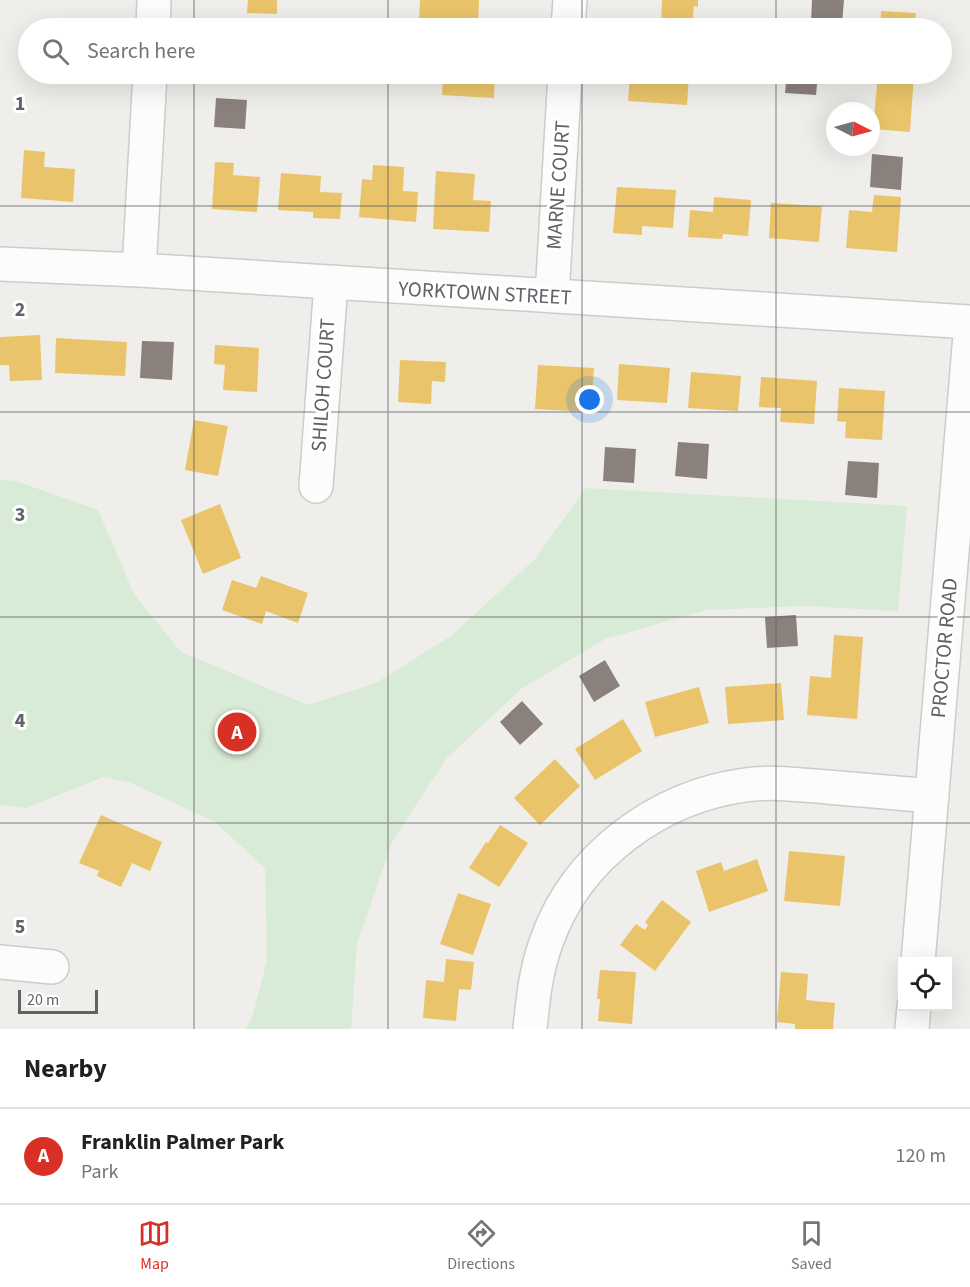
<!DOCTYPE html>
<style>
body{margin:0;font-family:"Source Sans 3",sans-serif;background:#f6f6f6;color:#202124}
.controls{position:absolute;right:18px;bottom:18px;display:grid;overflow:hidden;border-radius:0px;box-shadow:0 6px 24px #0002}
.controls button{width:54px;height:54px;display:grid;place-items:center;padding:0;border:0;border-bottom:2px solid #e0e0e0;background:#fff;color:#202124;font:30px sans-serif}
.compass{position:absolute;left:826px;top:102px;width:54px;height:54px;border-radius:50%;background:#fff;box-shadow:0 6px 24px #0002;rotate:96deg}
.scale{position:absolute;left:18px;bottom:15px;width:80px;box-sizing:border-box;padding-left:6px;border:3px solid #5f6368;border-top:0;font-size:16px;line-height:21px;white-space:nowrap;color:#5f6368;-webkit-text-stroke:4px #fff;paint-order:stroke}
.you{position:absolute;left:590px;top:400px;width:21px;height:21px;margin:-15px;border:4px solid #fff;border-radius:50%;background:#1a73e8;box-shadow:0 0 0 9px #1a73e833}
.badge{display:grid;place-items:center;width:39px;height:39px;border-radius:50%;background:#d93025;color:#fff;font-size:20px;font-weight:700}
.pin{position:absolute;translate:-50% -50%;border:3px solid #fff;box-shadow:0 2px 6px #0006}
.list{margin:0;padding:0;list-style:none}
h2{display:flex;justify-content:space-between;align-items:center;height:78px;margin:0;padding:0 24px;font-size:26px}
h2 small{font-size:20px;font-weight:400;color:#757577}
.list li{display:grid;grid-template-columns:39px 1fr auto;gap:18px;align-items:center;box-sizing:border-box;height:96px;padding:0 24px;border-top:2px solid #e0e0e0}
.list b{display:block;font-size:22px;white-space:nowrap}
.list p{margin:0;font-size:20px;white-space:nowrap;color:#757577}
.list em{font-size:20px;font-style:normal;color:#757577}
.icon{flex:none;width:33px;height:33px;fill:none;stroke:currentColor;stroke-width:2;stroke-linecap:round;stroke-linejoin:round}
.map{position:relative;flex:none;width:970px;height:1029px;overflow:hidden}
.search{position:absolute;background:#fff;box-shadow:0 6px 24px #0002;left:18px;right:18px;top:18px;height:66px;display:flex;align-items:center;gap:15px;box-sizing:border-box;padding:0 21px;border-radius:33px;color:#757577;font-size:22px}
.sheet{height:174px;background:#fff}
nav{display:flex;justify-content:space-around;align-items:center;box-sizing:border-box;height:84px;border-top:2px solid #e0e0e0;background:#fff;font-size:16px;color:#757577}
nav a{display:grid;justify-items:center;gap:3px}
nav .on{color:#d93025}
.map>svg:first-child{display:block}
.green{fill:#d8ebd6}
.homes{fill:#e9c46a}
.industry{fill:#8a817c}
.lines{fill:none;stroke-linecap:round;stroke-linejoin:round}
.minor-casing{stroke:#cbcccc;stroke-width:36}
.minor{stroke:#fdfcfc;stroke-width:33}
.grid{fill:none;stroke:#5f6368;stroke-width:1.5;stroke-opacity:0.55}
.labels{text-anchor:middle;stroke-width:6;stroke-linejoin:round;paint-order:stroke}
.street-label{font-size:21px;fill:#5f6368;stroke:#fff}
.grid-label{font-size:20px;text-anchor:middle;font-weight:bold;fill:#5f6368;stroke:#fff;stroke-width:6;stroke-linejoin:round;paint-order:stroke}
</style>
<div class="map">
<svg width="970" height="1029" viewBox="0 0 970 1029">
<rect width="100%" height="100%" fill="#efeeea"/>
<path class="green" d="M0 480 16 481 98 510 134 594 181 652 308 705 376 683 451 636 535 559 586 488 907 506 898 611 806 606 706 610 605 639 521 689 446 759 392 842 357 944 351 1029H246L253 1015 267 960 265 868 215 822 131 783 103 777 26 808 0 805Z"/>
<path class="homes" d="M248 0H277V14L247 13Z
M420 0H479L478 23 419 20Z
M662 0H698V7L694 6 692 28 661 27Z
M881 11 916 13 914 28H880Z
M56 22 87 24V28H56Z
M226 24 266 27V28H226Z
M216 74H263L262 84 215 81Z
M443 74H495L494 98 442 95Z
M636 74H689L687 105 628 101 630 76H635Z
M878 74 914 75 910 132 873 129Z
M24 150 45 152 44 167 75 169 73 202 21 198Z
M215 162 234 163 233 175 260 177 257 212 212 209Z
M373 165 404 167 403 191 418 192 416 222 359 217 362 179 372 180Z
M436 171 475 174 473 200 491 201 489 232 433 229Z
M281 173 321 176 320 192 342 193 340 219 313 218V212L278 210Z
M617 187 676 190 673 228 642 226V235L613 233Z
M874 195 901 197 897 252 846 248 849 210 872 212Z
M714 197 751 200 748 236 723 234 722 239 688 237 690 210 713 212Z
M771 203 822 206 819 242 769 238Z
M40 335 42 380 10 381 9 365H0V337Z
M56 338 127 342 125 376 55 373Z
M215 345 259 348 257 392 223 390 225 365 214 364Z
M400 360 446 362 445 382 432 381 431 404 398 402Z
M619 364 670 368 667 403 617 400Z
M538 365 594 368 591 412 535 409Z
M691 372 741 376 738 411 688 408Z
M761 377 817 381 814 424 780 422 781 408 759 407Z
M839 388 885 391 882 440 845 438 846 422 837 421Z
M194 420 228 426 218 476 185 470Z
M220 504 241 558 203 574 181 520Z
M261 576 308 593 298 623 266 611 262 624 222 610 232 580 256 588Z
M834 635 863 637 857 719 807 715 810 676 831 678Z
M781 683 784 720 728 724 725 687Z
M699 687 709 723 655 737 645 702Z
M623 719 642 751 595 780 575 749Z
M555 759 580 786 540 825 514 798Z
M101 815 162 842 150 871 132 863 121 887 97 876 99 871 79 863Z
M500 825 528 843 499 887 469 868 486 842 488 843Z
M789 851 845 856 840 906 784 901Z
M757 859 768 891 709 912 696 871 721 862 724 871Z
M458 893 491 904 473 955 440 944Z
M662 900 691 922 655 971 620 945 636 924 645 930 648 925 645 922Z
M446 959 474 962 471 990 459 989 456 1021 423 1018 426 980 444 982Z
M600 970 636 972 632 1024 598 1021 600 999H597Z
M781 972 808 974 806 1000 835 1003 833 1029H795V1024L777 1022Z"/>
<path class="industry" d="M812 0H844L842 24 811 22Z
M787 74H818L816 95 785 93Z
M216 98 247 100 245 129 214 127Z
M872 154 903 157 901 190 870 187Z
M142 341 174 342 172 380 140 378Z
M678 442 709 444 707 479 675 476Z
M605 447 636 449 634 483 603 481Z
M848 461 879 463 877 498 845 495Z
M796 615 798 646 767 648 765 617Z
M605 660 620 686 594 702 579 676Z
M522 701 543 724 520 745 500 722Z"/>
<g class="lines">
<defs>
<path id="minor" d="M153 28 154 0
M568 28 570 0
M0 264 139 270 970 322
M139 270 150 74
M552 296 565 74
M316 486 331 283
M0 962 52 967
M918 962 970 335
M530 1029C533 998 536 969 547 940 577 856 658 797 745 785 772 781 800 785 827 787 862 790 897 793 932 796
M912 1029 914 1006"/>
</defs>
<use href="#minor" class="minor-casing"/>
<use href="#minor" class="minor"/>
</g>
<path class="grid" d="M194 0V28M388 0V28M582 0V28M776 0V28M194 74V1029M388 74V1029M582 74V1029M776 74V1029M0 206H970M0 412H970M0 617H970M0 823H970"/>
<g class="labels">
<g class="street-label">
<text transform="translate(558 185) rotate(-86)" y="7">MARNE COURT</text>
<text transform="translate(485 293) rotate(3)" y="7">YORKTOWN STREET</text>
<text transform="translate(323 385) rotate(-86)" y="7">SHILOH COURT</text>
<text transform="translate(944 648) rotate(-85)" y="7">PROCTOR ROAD</text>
</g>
</g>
<g class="grid-label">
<text x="20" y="110">1</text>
<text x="20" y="316">2</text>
<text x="20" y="521">3</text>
<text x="20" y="727">4</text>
<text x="20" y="933">5</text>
</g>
</svg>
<div class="controls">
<button><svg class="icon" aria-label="locate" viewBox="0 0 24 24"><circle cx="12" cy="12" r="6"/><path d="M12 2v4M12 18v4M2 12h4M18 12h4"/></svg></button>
</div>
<svg class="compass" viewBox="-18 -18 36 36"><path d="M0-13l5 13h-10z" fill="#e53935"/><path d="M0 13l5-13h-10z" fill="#757577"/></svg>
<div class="scale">20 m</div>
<div class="you"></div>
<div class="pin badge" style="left:237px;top:732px">A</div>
<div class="search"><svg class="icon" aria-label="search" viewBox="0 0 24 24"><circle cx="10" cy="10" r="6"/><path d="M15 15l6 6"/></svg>Search here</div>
</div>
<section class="sheet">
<h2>Nearby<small></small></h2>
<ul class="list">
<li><span class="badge">A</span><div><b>Franklin Palmer Park</b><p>Park</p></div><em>120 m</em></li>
</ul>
</section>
<nav>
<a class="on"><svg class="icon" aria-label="map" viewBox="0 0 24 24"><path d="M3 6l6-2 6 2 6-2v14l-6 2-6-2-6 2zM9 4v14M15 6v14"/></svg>Map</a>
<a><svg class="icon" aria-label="directions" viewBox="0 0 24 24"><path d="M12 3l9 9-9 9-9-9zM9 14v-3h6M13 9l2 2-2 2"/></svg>Directions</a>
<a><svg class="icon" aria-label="saved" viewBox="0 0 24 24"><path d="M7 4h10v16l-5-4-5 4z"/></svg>Saved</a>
</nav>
